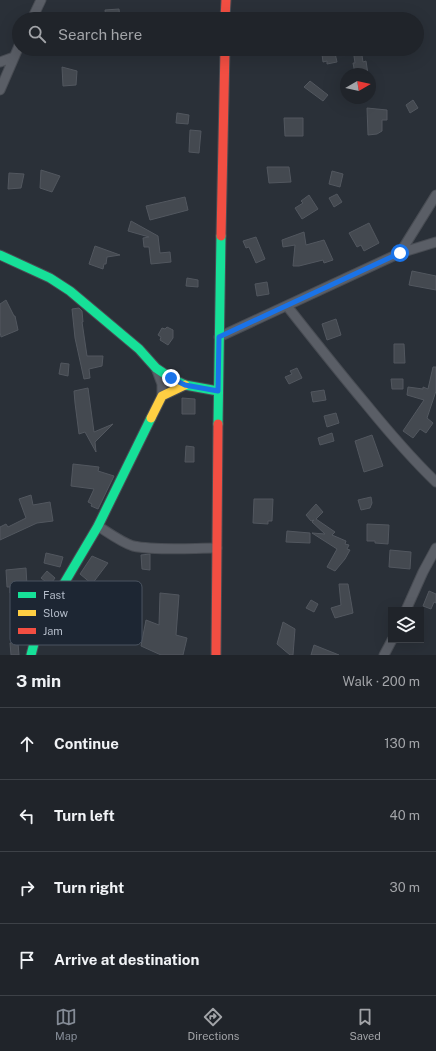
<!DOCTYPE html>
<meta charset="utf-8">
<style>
body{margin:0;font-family:"Public Sans",sans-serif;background:#282c32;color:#f1f3f6}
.controls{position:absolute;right:12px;bottom:12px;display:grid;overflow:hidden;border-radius:0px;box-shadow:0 4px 16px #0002}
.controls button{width:36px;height:36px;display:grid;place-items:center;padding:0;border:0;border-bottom:1px solid #3d4147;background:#20242a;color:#f1f3f6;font:20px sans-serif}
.compass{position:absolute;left:340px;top:68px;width:36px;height:36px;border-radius:50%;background:#20242a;box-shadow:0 4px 16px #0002;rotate:81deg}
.stop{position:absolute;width:12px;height:12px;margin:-9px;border:3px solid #1a73e8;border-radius:50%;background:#fff}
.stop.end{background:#1a73e8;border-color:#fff;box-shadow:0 1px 4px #0008}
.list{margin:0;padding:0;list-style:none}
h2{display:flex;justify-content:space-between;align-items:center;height:52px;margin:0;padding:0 16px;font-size:17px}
h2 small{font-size:13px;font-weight:400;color:#a2a4a8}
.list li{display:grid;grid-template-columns:26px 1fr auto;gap:12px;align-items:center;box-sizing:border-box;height:72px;padding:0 16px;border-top:1px solid #3d4147}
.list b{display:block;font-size:15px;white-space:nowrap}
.list em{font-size:13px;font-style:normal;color:#a2a4a8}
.icon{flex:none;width:22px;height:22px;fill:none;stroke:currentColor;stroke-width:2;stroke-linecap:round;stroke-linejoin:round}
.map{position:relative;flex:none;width:436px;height:655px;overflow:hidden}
.search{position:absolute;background:#20242a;box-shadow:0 4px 16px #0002;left:12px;right:12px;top:12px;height:44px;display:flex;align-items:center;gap:10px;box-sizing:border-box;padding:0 14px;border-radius:22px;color:#a2a4a8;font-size:15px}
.sheet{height:340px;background:#20242a}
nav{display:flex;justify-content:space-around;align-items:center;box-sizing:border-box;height:56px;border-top:1px solid #3d4147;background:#20242a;font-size:11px;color:#a2a4a8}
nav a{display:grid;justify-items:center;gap:2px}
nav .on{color:#848b96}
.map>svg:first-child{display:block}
.building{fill:#444950;stroke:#52575f}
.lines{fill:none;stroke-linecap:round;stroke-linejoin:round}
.street-casing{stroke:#484c53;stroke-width:11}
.fast-casing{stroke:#484c53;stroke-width:11}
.slow-casing{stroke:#484c53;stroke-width:11}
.jam-casing{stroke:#484c53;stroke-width:11}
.street{stroke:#5a5e66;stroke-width:9}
.fast{stroke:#16e098;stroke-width:9}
.slow{stroke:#ffcf43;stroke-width:9}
.jam{stroke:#f24e42;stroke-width:9}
.route{stroke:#1a73e8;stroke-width:5}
.key{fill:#1d2633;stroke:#4a5360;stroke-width:1}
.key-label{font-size:11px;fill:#b4bcc9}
</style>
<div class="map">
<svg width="436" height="655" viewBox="0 0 436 655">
<rect width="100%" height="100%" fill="#2a3038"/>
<path class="building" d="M119 9 120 19H106L105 10Z
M353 49H361L363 62 366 61 368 74H355L353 63H355Z
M330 52 331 54 335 53 337 62 327 64V61L323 62 322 54Z
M62 67 77 71 76 85 63 86Z
M310 81 328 95 323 101 304 87Z
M413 100 418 108 410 113 406 105Z
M367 108 387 110V120H382V131L377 134 368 135Z
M177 113 189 115 188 124 176 123Z
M284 118H303V136H285Z
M190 130 201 131 199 153 189 152Z
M267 167H289L291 182 269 183Z
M41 170 60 176 52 192 40 188Z
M332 171 343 174 340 187 329 184Z
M9 173 24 174 21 188 8 189Z
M337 194 342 202 334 207 329 198Z
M309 195 318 209 302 219 295 208 303 203 301 201Z
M185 197 188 210 150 220 146 206Z
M131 221 158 236 160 253 170 252 171 262 151 264 149 247H144L143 238 149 237 128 231Z
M369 223 379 243 364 251 361 245 357 247 349 233Z
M304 232 306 245 324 240 333 260 324 263 323 260 299 266H293L295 245 283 247 282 240Z
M256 237 265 259 256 263 249 247 246 248 243 241Z
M95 246 120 255 107 257 106 264H104L103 269 89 264Z
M412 271 436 276V290L409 285Z
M187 278 198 280V287L186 286Z
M267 282 269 294 257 296 255 284Z
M6 300 14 316H15L18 330 1 337 0 332V304Z
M79 308 82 311 83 322H82L87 356H103L102 366 89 369 90 378 84 379 75 338 72 309Z
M336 319 341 335 327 340 322 324Z
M167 327 173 330V338L168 345 160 340 161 337 158 335 162 328 165 329Z
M394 344H404L405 363H394Z
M61 363 69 364 68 376 59 374Z
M433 367H436V391L427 418 433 423 426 433 420 429 413 438 403 431 424 400 407 395 408 387 423 389V387L428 389Z
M297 368 302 378 289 384 285 377 292 374 290 371Z
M391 379H403V389H392Z
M88 388 94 432 113 424 95 442 96 452 85 432 79 434 75 403 74 391Z
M324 390 326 400 313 402 311 392Z
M182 398 195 399V414H182Z
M336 413 339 423 327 427 324 416Z
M332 433 334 441 320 445 318 438Z
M372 435 383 466 364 472 355 441Z
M186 446 194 447V462H185Z
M73 464 99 467 98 471 114 476 98 509 91 506 92 504 88 502 94 489 71 486Z
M31 495 33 505 50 502 53 521 37 523 0 540V527L6 524 8 527 26 518 19 499Z
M371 497 372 503 370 508 361 510 358 500Z
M254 499H273L272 521H268V524L253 523Z
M316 504 323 512 316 519 335 532 332 535 346 541 345 544 349 545 347 549 350 550 345 559 335 571 327 567 337 549 312 533 325 534 312 522 314 520 311 521 306 515Z
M367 524 389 525 388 544 375 543V541H367Z
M287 531 310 533V543L286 542Z
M390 550 411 552 410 569 389 567Z
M46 553 63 557 60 567 44 563Z
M150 554V570L142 569 141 555Z
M92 556 108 563 92 584 80 574Z
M26 568 27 586H25L26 591 10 593V587H7L6 570Z
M47 571 55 578 50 585 41 578Z
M339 584H348L353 613 335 618 331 608 341 605Z
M429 591 436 594V603L434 602 431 609 423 606Z
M160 593 179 595 176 635 187 638 183 655H161L141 646 146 620 159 625Z
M311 600 318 604 314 612 306 608Z
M283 622 295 629 293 655H290L277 644Z
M10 643H18L19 655H11Z
M314 645 339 655H311Z"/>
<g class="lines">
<defs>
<path id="street" d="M32 19 41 0
M0 62 14 57
M0 90 19 46
M400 253 436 195
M287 306C313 339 339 372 366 404 388 431 411 458 436 482
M219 337 400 253 436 242
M156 368 162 384V396
M98 526C109 533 121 542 133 546 157 551 192 548 217 548
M406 610 423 572 436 548
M384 655 392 640"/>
<path id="fast" d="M0 255 50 278 70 291 139 349 156 368 171 378 185 385 218 391
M218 424 221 236
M31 655 37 632 43 619 98 526 151 418"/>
<path id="slow" d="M151 418 162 396 185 385"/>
<path id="jam" d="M225 19 226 0
M221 236 225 49
M216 655 218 424"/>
</defs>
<use href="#street" class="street-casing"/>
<use href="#fast" class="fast-casing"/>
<use href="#slow" class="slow-casing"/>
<use href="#jam" class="jam-casing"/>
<use href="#street" class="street"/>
<use href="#fast" class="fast"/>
<use href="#slow" class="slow"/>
<use href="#jam" class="jam"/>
</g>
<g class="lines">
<path class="route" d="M171 378 185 385 218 391 219 337 400 253"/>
</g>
<rect x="10" y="581" width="132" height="64" rx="6" class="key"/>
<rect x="18" y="592" width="18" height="6" fill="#16e098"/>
<rect x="18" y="610" width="18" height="6" fill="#ffcf43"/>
<rect x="18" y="628" width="18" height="6" fill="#f24e42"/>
<g class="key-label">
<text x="43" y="599">Fast</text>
<text x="43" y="617">Slow</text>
<text x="43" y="635">Jam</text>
</g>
</svg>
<div class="controls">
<button><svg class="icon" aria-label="layers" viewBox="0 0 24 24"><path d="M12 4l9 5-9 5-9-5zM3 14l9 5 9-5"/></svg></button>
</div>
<svg class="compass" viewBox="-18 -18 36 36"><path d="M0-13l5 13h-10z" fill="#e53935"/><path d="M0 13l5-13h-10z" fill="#a2a4a8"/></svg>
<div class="stop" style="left:400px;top:253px"></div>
<div class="stop end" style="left:171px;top:378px"></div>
<div class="search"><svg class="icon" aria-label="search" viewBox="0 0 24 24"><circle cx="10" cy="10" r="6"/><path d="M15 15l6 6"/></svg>Search here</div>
</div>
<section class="sheet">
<h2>3 min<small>Walk · 200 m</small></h2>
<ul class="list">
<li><svg class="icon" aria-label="ahead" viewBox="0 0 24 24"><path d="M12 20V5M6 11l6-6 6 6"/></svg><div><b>Continue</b></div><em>130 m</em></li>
<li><svg class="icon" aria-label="left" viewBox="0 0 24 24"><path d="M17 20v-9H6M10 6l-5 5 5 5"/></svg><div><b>Turn left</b></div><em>40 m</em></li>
<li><svg class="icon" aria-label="right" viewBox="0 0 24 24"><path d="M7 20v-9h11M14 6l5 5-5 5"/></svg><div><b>Turn right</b></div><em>30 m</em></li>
<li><svg class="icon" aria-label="arrive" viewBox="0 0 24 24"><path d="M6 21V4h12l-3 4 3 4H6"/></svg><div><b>Arrive at destination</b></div></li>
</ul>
</section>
<nav>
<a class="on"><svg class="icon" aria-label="map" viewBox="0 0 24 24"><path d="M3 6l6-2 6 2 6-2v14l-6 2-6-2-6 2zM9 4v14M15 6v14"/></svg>Map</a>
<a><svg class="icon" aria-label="directions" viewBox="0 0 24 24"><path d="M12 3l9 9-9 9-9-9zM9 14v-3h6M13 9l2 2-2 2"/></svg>Directions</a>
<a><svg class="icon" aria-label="saved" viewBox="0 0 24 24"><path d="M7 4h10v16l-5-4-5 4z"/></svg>Saved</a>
</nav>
